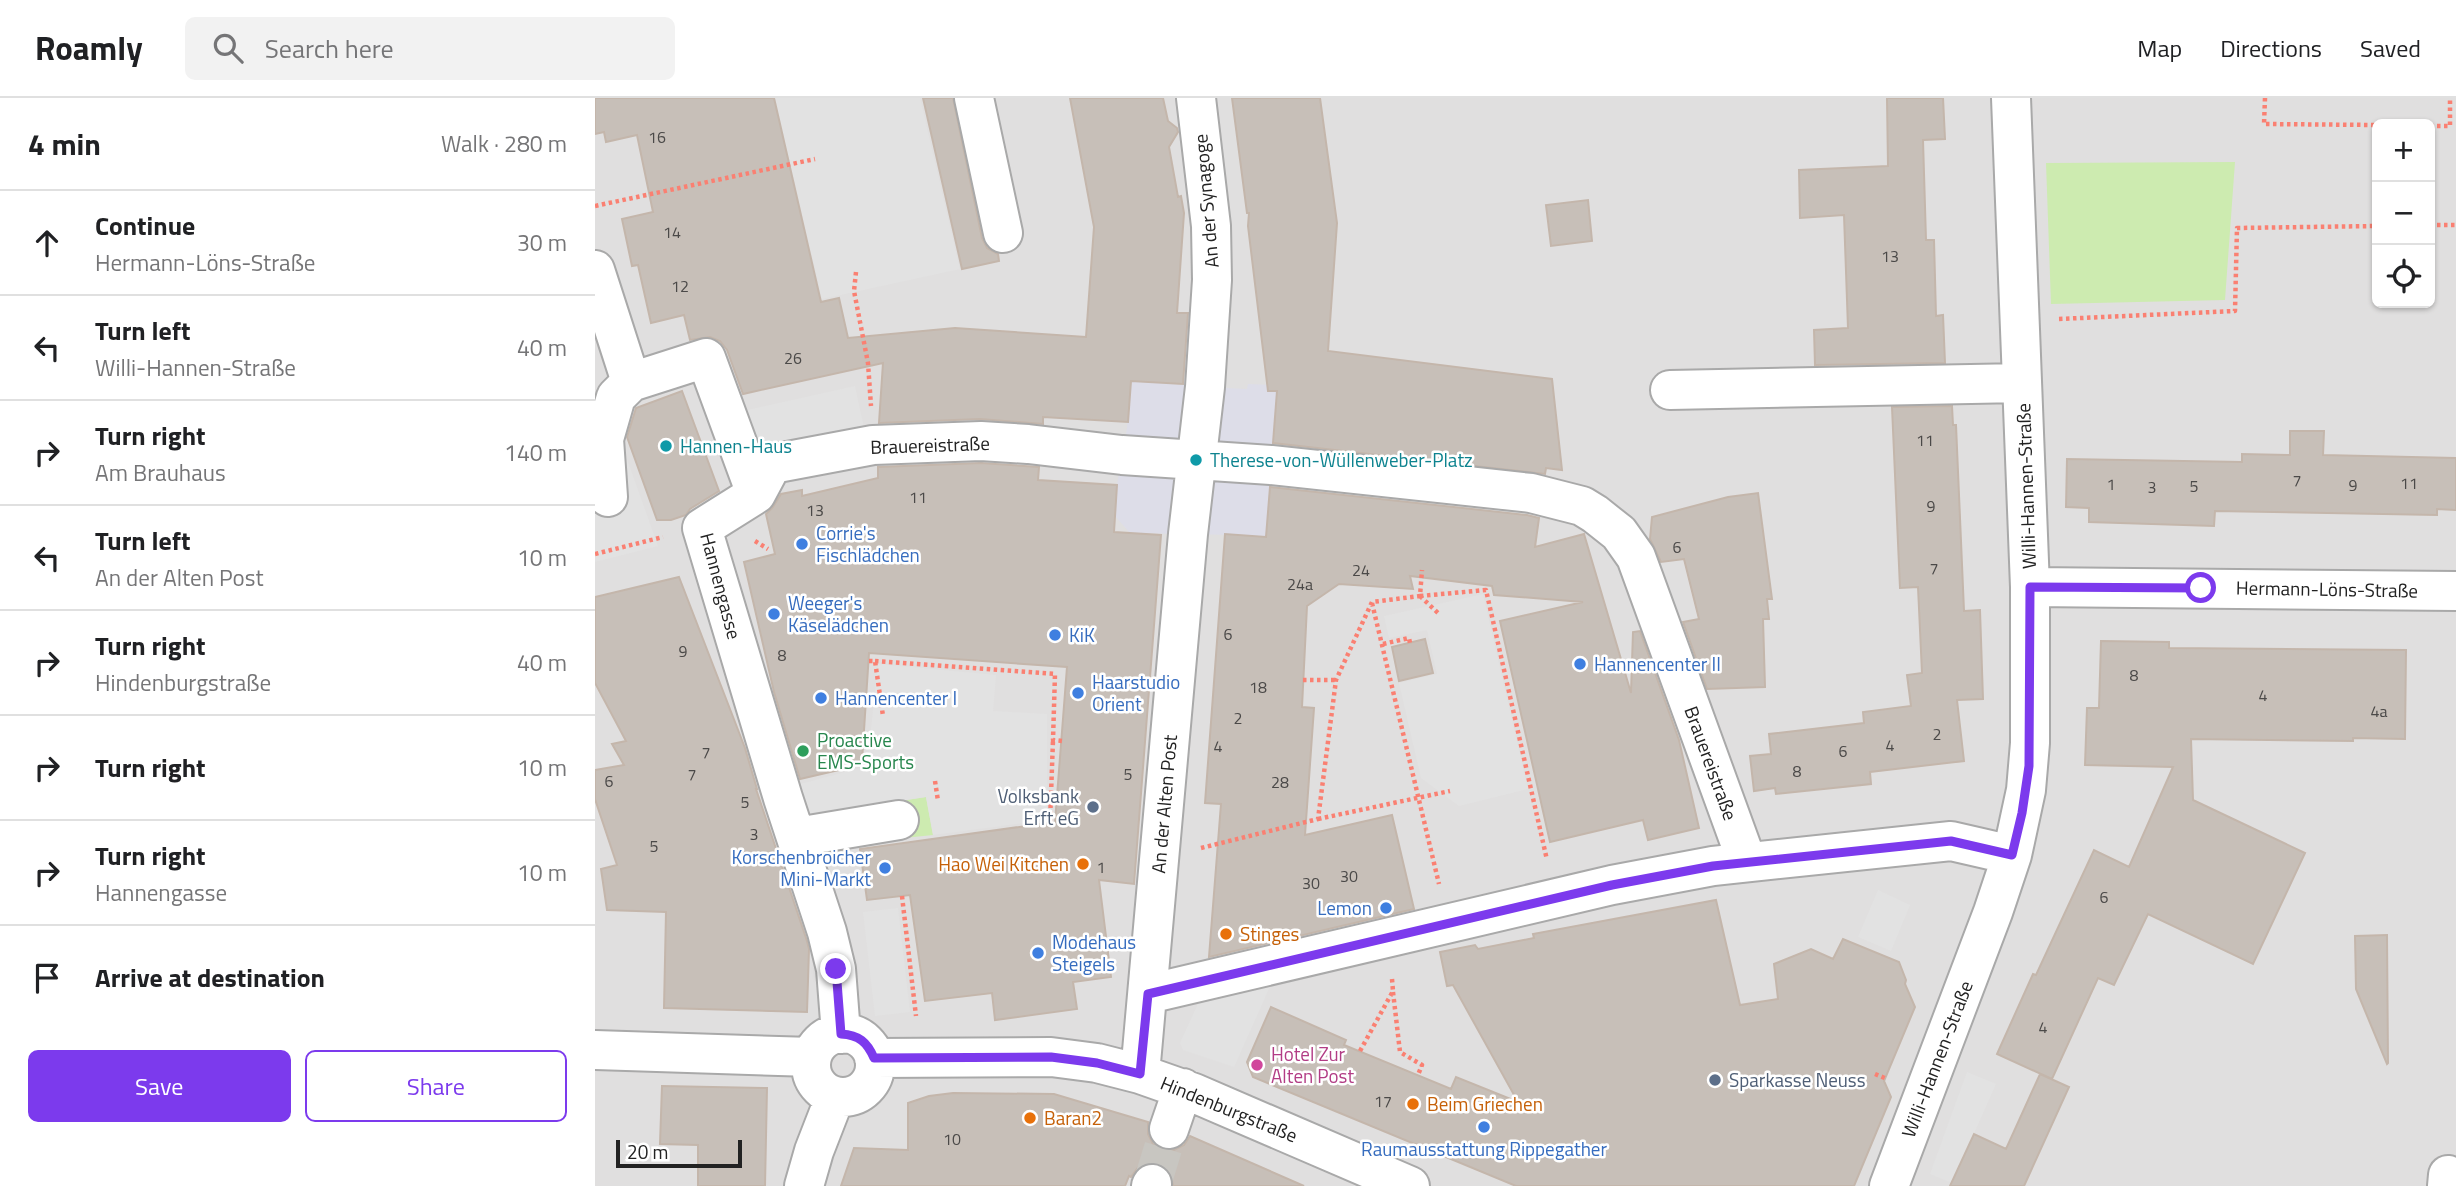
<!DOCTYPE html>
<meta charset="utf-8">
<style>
body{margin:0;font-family:"Titillium Web",sans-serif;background:#f2f2f2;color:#202124}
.controls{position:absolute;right:21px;top:21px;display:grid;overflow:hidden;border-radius:10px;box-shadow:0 2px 5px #0004}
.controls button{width:63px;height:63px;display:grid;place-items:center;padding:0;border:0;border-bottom:2px solid #e0e0e0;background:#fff;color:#202124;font:35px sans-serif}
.scale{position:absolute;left:21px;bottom:18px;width:126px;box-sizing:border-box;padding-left:7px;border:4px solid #222;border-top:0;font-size:19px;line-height:24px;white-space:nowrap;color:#222;-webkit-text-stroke:5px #fff;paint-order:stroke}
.stop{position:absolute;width:21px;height:21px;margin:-16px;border:5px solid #7c3aed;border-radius:50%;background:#fff}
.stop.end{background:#7c3aed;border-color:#fff;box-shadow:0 2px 7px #0008}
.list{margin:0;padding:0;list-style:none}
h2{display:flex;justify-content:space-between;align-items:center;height:91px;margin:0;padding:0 28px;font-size:30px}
h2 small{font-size:23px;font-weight:400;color:#757577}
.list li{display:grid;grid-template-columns:46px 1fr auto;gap:21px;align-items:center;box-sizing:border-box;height:105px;padding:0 28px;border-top:2px solid #e0e0e0}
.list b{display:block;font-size:26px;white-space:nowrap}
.list p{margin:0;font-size:23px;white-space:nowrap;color:#757577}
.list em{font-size:23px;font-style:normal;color:#757577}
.actions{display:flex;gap:14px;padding:21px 28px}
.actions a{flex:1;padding:16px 0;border:2px solid #7c3aed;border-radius:10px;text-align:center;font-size:24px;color:#7c3aed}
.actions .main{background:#7c3aed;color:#fff}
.icon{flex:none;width:38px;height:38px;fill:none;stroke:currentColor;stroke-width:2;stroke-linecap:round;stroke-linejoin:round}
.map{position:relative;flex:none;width:1861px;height:1088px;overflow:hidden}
header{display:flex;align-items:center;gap:42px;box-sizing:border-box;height:98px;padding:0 35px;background:#fff;border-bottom:2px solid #e0e0e0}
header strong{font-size:33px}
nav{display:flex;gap:38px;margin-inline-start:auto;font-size:24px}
.search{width:490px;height:63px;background:#f2f2f2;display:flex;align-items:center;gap:18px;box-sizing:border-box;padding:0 24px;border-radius:10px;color:#757577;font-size:26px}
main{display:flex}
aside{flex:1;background:#fff}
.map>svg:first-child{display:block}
.residential{fill:#e0dfdf;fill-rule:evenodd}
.grass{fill:#cdebb0}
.parking{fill:#e2e2e2}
.plaza{fill:#dddde8}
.building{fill:#c7bfb8;stroke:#c4b6ab;stroke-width:2}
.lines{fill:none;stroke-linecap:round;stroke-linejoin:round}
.minor-tunnel{stroke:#c8c6c1;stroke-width:38;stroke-dasharray:38 19;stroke-linecap:butt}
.minor-casing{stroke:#a9a9a9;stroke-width:42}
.path{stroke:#fa8072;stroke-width:4.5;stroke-dasharray:3.5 3.5;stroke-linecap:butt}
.minor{stroke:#fff;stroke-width:38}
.route{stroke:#7c3aed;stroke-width:9}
.culture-dot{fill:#0f9aa8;stroke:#fff;stroke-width:2.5}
.shop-dot{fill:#3f7fe0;stroke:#fff;stroke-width:2.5}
.leisure-dot{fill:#2e9e5b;stroke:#fff;stroke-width:2.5}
.service-dot{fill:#5c6f8a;stroke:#fff;stroke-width:2.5}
.food-dot{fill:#e8710a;stroke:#fff;stroke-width:2.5}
.hotel-dot{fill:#d1479c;stroke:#fff;stroke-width:2.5}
.labels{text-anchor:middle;stroke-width:5;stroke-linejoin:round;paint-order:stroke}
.number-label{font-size:16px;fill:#4b4948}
.street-label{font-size:19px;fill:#222;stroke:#fff}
.culture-label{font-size:19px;fill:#0d838f;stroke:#fff;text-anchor:start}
.shop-label{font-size:19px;fill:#366cbe;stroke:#fff;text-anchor:start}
.leisure-label{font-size:19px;fill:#27864d;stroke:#fff;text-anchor:start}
.service-label{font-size:19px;fill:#4e5e75;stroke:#fff;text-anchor:end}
.food-label{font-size:19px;fill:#c56008;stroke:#fff;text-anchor:start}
.hotel-label{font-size:19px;fill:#b23c85;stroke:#fff;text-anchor:start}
</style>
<header>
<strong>Roamly</strong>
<div class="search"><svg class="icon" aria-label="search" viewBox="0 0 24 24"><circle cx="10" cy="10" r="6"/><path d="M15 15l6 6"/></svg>Search here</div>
<nav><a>Map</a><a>Directions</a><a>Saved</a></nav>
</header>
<main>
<aside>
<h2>4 min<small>Walk · 280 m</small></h2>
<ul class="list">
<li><svg class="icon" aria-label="ahead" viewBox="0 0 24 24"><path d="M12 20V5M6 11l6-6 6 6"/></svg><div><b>Continue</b><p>Hermann-Löns-Straße</p></div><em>30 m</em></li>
<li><svg class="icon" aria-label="left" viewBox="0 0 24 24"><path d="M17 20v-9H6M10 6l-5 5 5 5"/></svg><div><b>Turn left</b><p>Willi-Hannen-Straße</p></div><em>40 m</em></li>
<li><svg class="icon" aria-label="right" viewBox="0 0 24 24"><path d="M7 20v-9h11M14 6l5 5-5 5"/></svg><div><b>Turn right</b><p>Am Brauhaus</p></div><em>140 m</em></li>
<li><svg class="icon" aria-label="left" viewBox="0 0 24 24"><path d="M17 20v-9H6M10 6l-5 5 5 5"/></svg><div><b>Turn left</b><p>An der Alten Post</p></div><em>10 m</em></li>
<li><svg class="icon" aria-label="right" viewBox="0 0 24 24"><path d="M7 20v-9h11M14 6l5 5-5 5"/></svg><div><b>Turn right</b><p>Hindenburgstraße</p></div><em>40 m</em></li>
<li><svg class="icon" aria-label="right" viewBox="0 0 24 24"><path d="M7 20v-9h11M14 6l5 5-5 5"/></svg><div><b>Turn right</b></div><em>10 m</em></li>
<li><svg class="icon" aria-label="right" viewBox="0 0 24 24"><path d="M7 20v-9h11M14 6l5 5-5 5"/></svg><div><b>Turn right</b><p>Hannengasse</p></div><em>10 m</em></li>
<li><svg class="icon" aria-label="arrive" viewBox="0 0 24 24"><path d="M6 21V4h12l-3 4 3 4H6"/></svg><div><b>Arrive at destination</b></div></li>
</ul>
<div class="actions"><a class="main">Save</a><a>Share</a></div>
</aside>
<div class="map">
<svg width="1861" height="1088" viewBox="0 0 1861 1088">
<rect width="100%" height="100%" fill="#f2efe9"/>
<path class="residential" d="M0 0H1861V1088H0ZM1782 26H1835V205H1782Z"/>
<path class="grass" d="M1640 64 1630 202 1456 206 1451 65Z
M331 699 338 737 309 740 303 703Z"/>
<path class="parking" d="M180 0H325L365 171 227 201Z
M260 288 270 335 158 360 148 313Z
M23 336 63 448 0 464V343Z
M888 496 933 691 864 708 826 680 804 585 842 576 832 532 794 540 789 518Z
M283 566 401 577 398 613 452 616V722L338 737 331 699 211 718 202 687 272 668Z
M1283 792 1315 807 1296 853 1263 839Z
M303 810 315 914 280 918 268 814Z
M677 884 639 969 588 952 585 945 607 897Z
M1372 974 1401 986 1357 1085 1335 1076Z"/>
<path class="plaza" d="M539 277 565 285 610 289 652 291 653 286 679 287 687 297 680 323 676 367 673 410 677 436 668 445 641 437 535 435 520 418 522 387 532 330 533 312 530 285Z"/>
<path class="building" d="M0 0H179L226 204 244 200 253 240 360 230 491 239 499 129 475 0H568L573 23 582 30 583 34 574 49 583 99 586 98 589 115 582 215H593L588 286 536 283 533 324 448 319V326L385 321 284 325 288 265 148 296 132 252 125 243 115 239 95 242 89 217 56 225 43 167 37 168 27 121 58 114 42 37 11 44 9 34 0 36Z
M328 0H358L387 140 392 150 403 156 404 163 367 171Z
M637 0H725L742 125 733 253 957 281 967 372 951 370 950 376 678 345 682 293H673L653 128 654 115H652Z
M1292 0H1348L1350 41 1328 42 1331 142H1339L1341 218 1348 217 1350 265 1220 267 1219 232 1253 230 1249 117 1205 120 1204 72 1293 68Z
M993 102 997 143 956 148 951 107Z
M87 293 124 393 95 411 91 417 76 422H62L32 339 41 310Z
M1357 308 1358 327H1361L1369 513 1385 512 1388 601 1362 602 1369 663 1275 674 1276 686 1181 696 1180 690 1159 693 1155 658 1176 656 1174 636 1269 625 1268 614 1316 608 1312 577 1327 575 1323 489 1305 490 1297 309Z
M1695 333H1729L1728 357 1861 360V412L1842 411V417L1620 413 1619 428 1494 424V410L1471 409 1472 361 1647 364V356L1695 357Z
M386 365 444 369 443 382 522 387 519 434 566 437 539 786 504 782 516 879 478 884 482 911 400 922 397 895 330 903 315 797 272 802 265 751 460 724 472 569 274 555 267 663 243 665 244 672 205 681 179 594 149 464 180 456 171 416 178 409 186 396 207 392V398L283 380V369Z
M675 389 932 417 944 420 940 449 989 436 1036 595 1038 534 1045 533 1084 642 1104 730 1053 742 1048 722 955 744 905 523 988 504 899 497 897 488 815 478 818 491 744 486 712 508 707 609 719 610 710 737 797 717 819 811 614 859 626 706 610 705 630 436 671 439Z
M1163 395 1177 501H1172L1174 521H1168L1170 589 1112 591 1088 524 1104 521 1089 461 1066 464 1055 441 1057 419 1133 399Z
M84 479 150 650 162 691H161L212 843 214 851 212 914 69 910 71 814 12 812 6 771 22 767 0 701V672L29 667 17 646 31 643 0 585V499Z
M830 541 838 575 804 583 797 549Z
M1506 543 1574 544V550L1811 552 1810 641 1758 640V643L1596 641 1598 702 1710 755 1658 866 1553 816 1519 887 1503 880 1457 981 1402 956 1438 876 1441 877 1499 752 1534 769 1578 669 1490 667 1492 610H1504Z
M1121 802 1145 907 1183 901 1179 866 1216 851 1238 861 1248 841 1304 864 1311 882 1310 886 1320 909 1289 983 1296 999 1259 1088H921L658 979 652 964 676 909 751 942 749 947 856 991 861 979 923 1004 858 887 852 888 845 854 880 847 883 851 939 840 938 836Z
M1792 837 1793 965 1792 966 1761 891 1760 838Z
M1445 976 1474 989 1429 1088H1355L1379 1036 1411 1051Z
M67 988 172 990 170 1088H103V1047L65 1046Z
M358 995 459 996 553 1024V1036L558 1046 566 1051 579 1052 589 1047 595 1038 709 1088H578L575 1073 566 1066 556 1064 544 1068 536 1079 534 1078 530 1088H246L259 1050 313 1052V1005L334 998Z"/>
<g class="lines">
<path class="minor-tunnel" d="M557 1086 574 1031"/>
<defs>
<path id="minor" d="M379 0 408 135
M0 172 36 284 111 260 161 396
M1075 292 1427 285
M13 399 9 341 21 299 36 284
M1435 489 1861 493
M202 739 304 722
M553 896 1017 787 1118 768 1356 743 1417 757
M216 967a32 32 0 1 1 64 0a32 32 0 1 1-64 0Z
M246 936 241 871 232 834 188 700 107 430 161 396 177 366 278 347 386 343 433 346 527 357 676 367 835 384 936 395 987 408 1000 416 1024 435 1041 459 1152 764
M0 952 217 959
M279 960 456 959 502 965 545 976 599 995 815 1088
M545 976 593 436 610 289 617 182 616 128 601 0
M574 1031 588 990
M209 1088 219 1053 240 999
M556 1088 557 1086
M1294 1088 1398 814 1417 757 1431 692 1435 645V489L1416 0
M1852 1088 1853 1077"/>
</defs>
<use href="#minor" class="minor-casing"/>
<path class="path" d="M1670 0 1669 26 1782 27
M1835 28H1855V0
M0 108 220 61
M1835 127H1861
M261 174 259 193 273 265 276 308
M1464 221 1640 213 1642 130 1782 128
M160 443 173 451
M0 456 68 439
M825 498 891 492 952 762
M825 498 843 515
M777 505 844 786
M788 546 814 540 815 545
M274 563H280L288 618
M280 563 460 576 458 642 467 643
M708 582H741
M340 683 343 703
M723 721 855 693
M455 724 458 642
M606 750 723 721 741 582 777 504 825 498 827 472
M307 798 321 918
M798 894 805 954 827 967 823 977
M765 953 798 893 797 881
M1280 976 1292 981"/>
<use href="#minor" class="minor"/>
</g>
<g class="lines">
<path class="route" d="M241 871 246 936C264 937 272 944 279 960L456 959 502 965 545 976 553 896 1017 787 1118 768 1356 743 1417 757 1427 715 1434 668 1435 489 1606 490"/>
</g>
<g class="culture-dot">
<circle cx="71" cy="348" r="7"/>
<circle cx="601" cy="362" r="7"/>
</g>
<g class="shop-dot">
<circle cx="207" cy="446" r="7"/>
<circle cx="179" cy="516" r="7"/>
<circle cx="460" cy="537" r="7"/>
<circle cx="985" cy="566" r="7"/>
<circle cx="483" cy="595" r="7"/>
<circle cx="226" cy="600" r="7"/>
<circle cx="290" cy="770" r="7"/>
<circle cx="791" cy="810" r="7"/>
<circle cx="443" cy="855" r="7"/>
<circle cx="889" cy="1029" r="7"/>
</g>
<circle class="leisure-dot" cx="208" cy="653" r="7"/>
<g class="service-dot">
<circle cx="498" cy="709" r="7"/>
<circle cx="1120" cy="982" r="7"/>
</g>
<g class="food-dot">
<circle cx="488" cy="766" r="7"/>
<circle cx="631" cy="836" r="7"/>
<circle cx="818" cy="1006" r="7"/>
<circle cx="435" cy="1020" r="7"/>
</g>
<circle class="hotel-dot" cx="662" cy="967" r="7"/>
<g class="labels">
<g class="number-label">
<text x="62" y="45">16</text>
<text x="77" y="140">14</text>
<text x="1295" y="164">13</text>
<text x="85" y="194">12</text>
<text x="198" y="266">26</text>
<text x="1330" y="348">11</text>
<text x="1702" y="388">7</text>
<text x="1814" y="391">11</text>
<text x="1516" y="392">1</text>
<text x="1758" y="393">9</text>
<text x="1599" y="394">5</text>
<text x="1557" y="395">3</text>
<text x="323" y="405">11</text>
<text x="1336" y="414">9</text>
<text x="220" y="418">13</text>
<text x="1082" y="455">6</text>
<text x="1339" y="476">7</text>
<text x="766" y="478">24</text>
<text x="705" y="492">24a</text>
<text x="633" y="542">6</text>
<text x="88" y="559">9</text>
<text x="187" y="563">8</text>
<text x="1539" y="583">8</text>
<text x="663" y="595">18</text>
<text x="1668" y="603">4</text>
<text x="1784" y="619">4a</text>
<text x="643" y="626">2</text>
<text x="1342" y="642">2</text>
<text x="1295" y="653">4</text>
<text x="623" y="654">4</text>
<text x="1248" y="659">6</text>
<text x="111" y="660">7</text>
<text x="1202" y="679">8</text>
<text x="97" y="682">7</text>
<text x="533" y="682">5</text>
<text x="14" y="689">6</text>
<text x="685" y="690">28</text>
<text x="150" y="710">5</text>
<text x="159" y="742">3</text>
<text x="59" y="754">5</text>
<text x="506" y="775">1</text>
<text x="754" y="784">30</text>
<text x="716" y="791">30</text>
<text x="1509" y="805">6</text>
<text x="1448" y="935">4</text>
<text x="788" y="1009">17</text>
<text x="357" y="1047">10</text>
</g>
<g class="street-label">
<text transform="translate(611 103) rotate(-95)" y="7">An der Synagoge</text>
<text transform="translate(335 347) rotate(-2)" y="7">Brauereistraße</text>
<text transform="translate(1431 388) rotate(-92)" y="7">Willi-Hannen-Straße</text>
<text transform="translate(126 488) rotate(75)" y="7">Hannengasse</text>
<text transform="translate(1732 491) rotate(1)" y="7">Hermann-Löns-Straße</text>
<text transform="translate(1116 665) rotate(70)" y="7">Brauereistraße</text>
<text transform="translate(569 706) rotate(-85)" y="7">An der Alten Post</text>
<text transform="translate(1342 961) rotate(-69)" y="7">Willi-Hannen-Straße</text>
<text transform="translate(634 1011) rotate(22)" y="7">Hindenburgstraße</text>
</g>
<g class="culture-label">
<text x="85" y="355">Hannen-Haus</text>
<text x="615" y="369">Therese-von-Wüllenweber-Platz</text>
</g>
<g class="shop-label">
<text x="221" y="442">Corrie's<tspan x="221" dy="22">Fischlädchen</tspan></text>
<text x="193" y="512">Weeger's<tspan x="193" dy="22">Käselädchen</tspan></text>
<text x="474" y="544">KiK</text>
<text x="999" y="573">Hannencenter II</text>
<text x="497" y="591">Haarstudio<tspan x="497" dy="22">Orient</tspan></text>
<text x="240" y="607">Hannencenter I</text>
<text x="276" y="766" text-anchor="end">Korschenbroicher<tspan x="276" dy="22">Mini-Markt</tspan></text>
<text x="777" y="817" text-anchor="end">Lemon</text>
<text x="457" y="851">Modehaus<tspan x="457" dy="22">Steigels</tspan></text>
<text x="889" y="1058" text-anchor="middle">Raumausstattung Rippegather</text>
</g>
<g class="leisure-label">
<text x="222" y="649">Proactive<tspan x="222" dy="22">EMS-Sports</tspan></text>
</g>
<g class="service-label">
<text x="484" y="705">Volksbank<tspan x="484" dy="22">Erft eG</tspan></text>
<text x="1134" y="989" text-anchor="start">Sparkasse Neuss</text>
</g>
<g class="food-label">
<text x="474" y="773" text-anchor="end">Hao Wei Kitchen</text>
<text x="645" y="843">Stinges</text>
<text x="832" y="1013">Beim Griechen</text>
<text x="449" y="1027">Baran2</text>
</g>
<g class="hotel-label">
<text x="676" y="963">Hotel Zur<tspan x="676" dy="22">Alten Post</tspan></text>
</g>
</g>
</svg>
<div class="controls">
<button>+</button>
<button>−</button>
<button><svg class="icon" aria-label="locate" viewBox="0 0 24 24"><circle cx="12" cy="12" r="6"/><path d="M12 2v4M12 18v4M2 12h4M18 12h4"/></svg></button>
</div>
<div class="scale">20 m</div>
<div class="stop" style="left:1606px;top:490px"></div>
<div class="stop end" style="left:241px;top:871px"></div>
</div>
</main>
